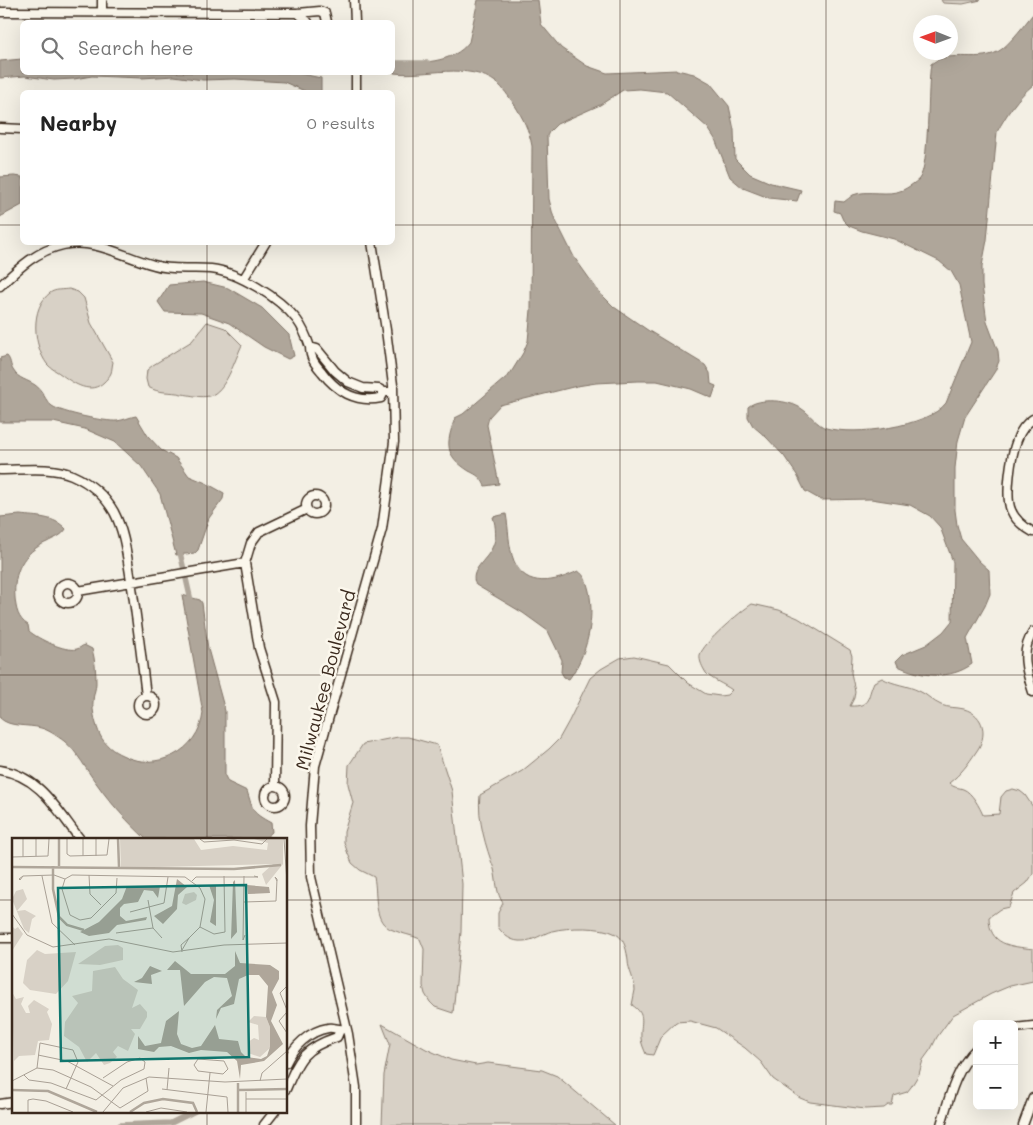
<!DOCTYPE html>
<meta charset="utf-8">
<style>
body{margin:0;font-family:Mali,sans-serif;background:#f2f2f2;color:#222}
.controls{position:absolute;right:15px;bottom:15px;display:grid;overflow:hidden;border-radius:8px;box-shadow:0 5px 20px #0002}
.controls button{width:45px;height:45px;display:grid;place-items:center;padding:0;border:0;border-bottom:1px solid #e0e0e0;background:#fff;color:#222;font:25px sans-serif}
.compass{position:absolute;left:913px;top:15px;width:45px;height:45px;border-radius:50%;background:#fff;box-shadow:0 5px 20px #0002;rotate:271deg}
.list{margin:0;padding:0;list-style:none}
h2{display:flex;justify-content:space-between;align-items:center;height:65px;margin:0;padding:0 20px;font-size:21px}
h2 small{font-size:16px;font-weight:400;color:#767676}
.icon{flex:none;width:28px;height:28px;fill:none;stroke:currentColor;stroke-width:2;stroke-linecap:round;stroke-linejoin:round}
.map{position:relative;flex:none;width:1033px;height:1125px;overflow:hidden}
.search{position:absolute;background:#fff;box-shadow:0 5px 20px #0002;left:20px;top:20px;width:375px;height:55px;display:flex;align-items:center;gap:12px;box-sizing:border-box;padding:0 18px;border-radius:8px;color:#767676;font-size:19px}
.panel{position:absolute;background:#fff;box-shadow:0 5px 20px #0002;left:20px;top:90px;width:375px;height:155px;border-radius:8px}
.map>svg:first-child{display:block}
.green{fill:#d8d1c6;stroke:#8a7e72}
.water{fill:#afa69a;stroke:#817468}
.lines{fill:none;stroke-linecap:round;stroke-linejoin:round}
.canal{stroke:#afa69a;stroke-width:5.5}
.minor-casing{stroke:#3b2a1e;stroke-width:11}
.minor{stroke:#fbf7ec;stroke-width:8}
.grid{fill:none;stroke:#3b2a1e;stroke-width:1;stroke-opacity:0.55}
.labels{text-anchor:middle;stroke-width:5;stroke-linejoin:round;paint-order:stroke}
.street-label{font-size:18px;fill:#3b2a1e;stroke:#fbf7ec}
.inset-river{fill:none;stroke:#afa69a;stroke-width:2.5}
.inset-road{fill:none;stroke:#a9a095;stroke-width:1}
.view{fill:#0f766e;fill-opacity:0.15;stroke:#0f766e;stroke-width:2.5}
.inset-edge{fill:none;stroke:#3b2a1e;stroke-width:2.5}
</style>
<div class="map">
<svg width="1033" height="1125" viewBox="0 0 1033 1125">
<rect width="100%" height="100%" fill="#f3efe4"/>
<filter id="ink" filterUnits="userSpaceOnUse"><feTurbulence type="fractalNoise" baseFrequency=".02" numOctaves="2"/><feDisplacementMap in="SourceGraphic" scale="10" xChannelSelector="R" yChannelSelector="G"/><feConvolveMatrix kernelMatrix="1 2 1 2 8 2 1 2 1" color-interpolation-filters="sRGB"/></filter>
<g filter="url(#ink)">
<path class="green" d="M941 0H981L963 4 943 3Z
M69 289 78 292 84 298 91 323 113 362C112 366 112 370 111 373 110 376 106 380 104 382 91 395 74 384 62 375 57 371 51 369 47 364 33 345 30 308 50 293 55 289 63 290 69 289Z
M207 322 225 328 242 345C235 359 226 392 209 396 200 398 191 395 182 394 170 391 160 394 148 387L146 379 147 370 153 365 192 341Z
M752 604 779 610 798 618 850 650 852 656 851 673 855 691 854 698 850 706C871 707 867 697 874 682L882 678C894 685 907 685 919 691 927 694 933 702 941 705 948 708 956 707 964 709 985 715 988 736 976 752 968 764 961 774 949 783 954 788 957 787 963 789 972 792 980 808 983 815L999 814 1001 797 1006 791 1013 789 1020 791 1025 795 1033 807V874L1027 883 1014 893 1009 907 1000 909 989 917C989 946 1011 946 1033 949V981L1010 986 991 994 953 1015 937 1037 931 1049 923 1060 919 1074 911 1087 907 1092 894 1096 892 1105H888L884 1108 865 1109 810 1102 800 1098 773 1079 761 1062 745 1048 716 1028 690 1021 676 1022 661 1036 653 1055 646 1054C644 1049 641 1043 641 1038 640 1022 647 1015 632 1005 633 1000 634 995 635 990 635 981 628 969 628 961 627 952 625 939 616 934 602 926 567 927 552 931 542 934 533 941 523 941 512 942 504 936 498 927V913L503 903C496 893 497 881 494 869 486 847 477 819 480 795L522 771 549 749 559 739 569 721 590 678 601 669 620 658 634 656 669 664 688 683 706 694 720 696 727 695 732 690C724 684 712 680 706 673 703 668 699 661 700 655 703 643 741 611 752 604Z
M398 737H408L437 745 452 791 462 884 461 932 453 1013 435 1007 430 1002 425 994 423 986 424 949 420 939C412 935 402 934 393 930 372 923 378 895 374 877L360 870 352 863 348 854 344 842V832L353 803 348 784 349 765 363 744Z
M382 1024 426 1049 451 1060 476 1065 488 1063 542 1070 557 1076 615 1125H382L384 1075 390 1044Z"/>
<path class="water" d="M478 0H538L541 24 561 48 587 66 607 73 677 70 694 74 710 83 729 106 734 130 735 159 750 174 771 183 801 190 797 201 769 198 743 188 730 177 715 139 708 128 667 92 640 89 623 90 600 105 557 124 549 132 547 136 549 199 553 215 574 257 599 292 614 307 649 331 705 365 710 373 711 384 716 386 712 398 691 389 657 381H638L596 383 577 386 500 405 489 417 487 425 499 484 485 486C481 477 477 475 469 471 444 455 446 444 455 418L463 414 510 374 523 353 528 341 531 310 532 146C529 130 523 118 514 104 509 97 503 88 497 83 468 61 426 77 394 73V63C419 63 453 64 469 42Z
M1033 14V85C1018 97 1006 115 997 132L987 240 982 266V285L987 322 998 351 999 361 995 371 965 417 958 441 955 468V510L957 525 961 539 979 561 989 570 990 594 985 606 967 638 972 664C951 680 921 677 898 666L896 661 902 655 926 645 943 632 952 621 953 562 940 527 930 516 910 505 871 499 821 500 805 491 797 475 784 456 766 437 753 426 748 417V407C759 397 790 400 802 409 810 414 817 425 826 428 854 436 928 427 946 403L971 342 959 285 951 271 939 261 894 239 862 231 849 226 843 220 840 213 834 211 835 201 844 202C847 200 850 197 853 195 868 189 887 197 903 190 907 188 915 183 919 179 930 166 927 87 931 64 951 48 981 65 1002 49 1013 40 1024 25 1033 14Z
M22 59V72L297 73 321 78V92H307L284 82 235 79 203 80 174 76 142 78 92 76 74 79 54 80 25 76 0 78V61Z
M14 176 22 177V205L0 217V177Z
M203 282 228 288 262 308 289 335 294 356 288 359 264 347 229 323 201 313 165 312 158 302 169 285Z
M7 356C11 360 10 365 13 370 18 379 28 380 35 385 43 390 45 401 52 406 62 413 106 422 117 421 124 420 130 417 136 416L148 436 161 450 176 458 189 476 206 483 224 493 223 499 209 518 198 550 195 553 176 555 160 494 141 466 115 442 85 429 53 422H0V358Z
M506 514C509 529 508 546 514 561 526 589 555 582 578 571 585 575 587 583 589 591 595 620 587 655 569 679L564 677 561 672 562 660 548 631 523 613 476 585C468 571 487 560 492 548 497 539 496 526 493 517Z
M20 515C37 517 54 516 66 529 62 536 54 538 47 542 23 552 13 572 15 598 16 609 18 619 28 625L29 631C38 639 65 652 77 649 80 648 82 646 84 645L92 649C95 659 96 672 96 683 96 689 93 695 93 702 92 711 96 726 100 735 105 745 113 751 122 755 156 773 199 751 203 713L182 595 200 600 202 603 208 649 225 711V776L228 782 247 791C254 812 251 812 271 823L272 832 264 839H146C128 822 111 804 97 784 86 770 78 752 64 741 57 736 49 730 41 728 28 724 10 728 0 718V517Z"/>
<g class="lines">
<path class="canal" d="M392 63H428
M179 548 192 605
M120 1125 171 1123 195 1111"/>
<defs>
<path id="minor" d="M354 0 355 22
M0 12 298 13 320 11 325 13 327 22
M102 12V0
M298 13 308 22
M356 72V92
M0 128 22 129
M244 278 266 242
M0 286C19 268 36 251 63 245 96 238 123 257 154 265 173 271 192 267 211 269 238 272 280 298 297 320 303 328 307 338 310 347
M384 392 381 398C356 403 336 391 322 372 315 364 310 358 310 347L317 349 335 371 348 382 363 388 379 389 384 392H393
M1033 419C1025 424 1020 431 1017 440 1011 455 1005 496 1011 510 1015 520 1024 527 1033 532
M0 470C23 470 51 466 72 475 90 483 105 496 114 512 123 529 126 549 129 568 136 610 141 653 146 696
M306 505a9 9 0 1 1 18 0a9 9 0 1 1-18 0Z
M58 593a10 10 0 1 1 20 0a10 10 0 1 1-20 0Z
M78 591 245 563
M1033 632C1020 651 1026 671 1033 692
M138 705a9 9 0 1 1 18 0a9 9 0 1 1-18 0Z
M0 770C40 776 57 810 80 839
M275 786 276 702 259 648 245 563 251 543 259 532 307 509
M265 796a10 10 0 1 1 20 0a10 10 0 1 1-20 0Z
M0 938H14
M1014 1028 1033 1026
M286 1063C293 1047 309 1031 328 1028 333 1027 338 1030 344 1029
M286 1089C299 1058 304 1048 337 1037L340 1030
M0 1104 14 1102
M264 1125 275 1111
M356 1125V1087L348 1034 311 877 310 826 315 766 382 529 394 442 393 385 386 330 372 242
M941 1125C949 1098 956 1068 977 1048
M1023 1125 1033 1098"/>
</defs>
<use href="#minor" class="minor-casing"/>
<use href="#minor" class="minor"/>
</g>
</g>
<path class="grid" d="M207 0V22M413 0V1125M620 0V1125M826 0V1125M207 72V92M0 225H22M392 225H1033M207 242V839M0 450H1033M0 675H1033M0 900H14M286 900H1033M207 1111V1125"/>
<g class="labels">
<g class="street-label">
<text transform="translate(326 680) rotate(-75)" y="6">Milwaukee Boulevard</text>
</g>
</g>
<g transform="translate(12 838)">
<rect width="275" height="275" fill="#f3efe4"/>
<path d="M108 1H182L189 12 221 8 255 12 256 5 242 1H271V26L254 47 250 36 261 26 109 30ZM11 51 15 61 5 73 13 72 24 78 20 81 17 95 12 91 0 61 4 53ZM182 54 185 57 184 62 174 67 170 65 173 56ZM0 88 3 91 6 89 11 96 0 113ZM106 107 111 110V122L88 127 66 126 93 108ZM25 112 33 116 64 114 56 143 44 156 18 152 11 145 15 122ZM103 129 111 141 126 152 120 170 128 166 135 174V179L128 191H119L123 196 116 213 106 208 101 214 105 219 98 225 92 227 84 215 75 224 67 209 52 198 53 184 66 165 60 158 80 153 81 133ZM0 154 4 161 12 159 9 166 14 175H18L16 168 22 162 37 171 35 174 40 186 37 202 26 203 23 217 7 218 2 223ZM242 178 254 179 258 189V210L248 219 236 215V204L242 200 247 202 246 187 236 184Z" fill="#d8d1c6"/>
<path d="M165 41 175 49 166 57 165 71 151 86 142 78 160 68ZM223 42 225 94 219 101 221 44ZM197 47 204 48V88L198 84 202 62ZM235 47 257 49 258 55 236 56ZM115 48H148L146 60 141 53 132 52 126 64 112 66 108 70V78L114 83 135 79 134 82 105 87 97 95 77 98 68 94 87 84 110 61ZM223 113 228 125 258 127 267 133V141L260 154 265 167 259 183 271 206 252 223 229 227 228 241 225 223 215 214 189 212 177 215 159 208 147 209 142 214 126 211V198L133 208 149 205 154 183 167 173 165 196 169 206 180 210 189 208 203 187 207 201 226 203 229 214 234 219 249 221 255 218 258 209V189L254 179 256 148 247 137H236L227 141 222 166 209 170 204 181 205 172 220 158 215 140 202 139 193 144 172 168 168 132H155L163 123 179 136H213L223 128ZM138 128 150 133 139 137 140 146 122 144 130 140Z" fill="#afa69a"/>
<path class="inset-river" d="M47 1V28M106 1 107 29M41 28V51L47 79 55 87 72 92M0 29 222 31 269 27M226 245V274M0 252 36 253 85 274M226 252 275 251M118 274 132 265 151 261 181 265 185 274"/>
<path class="inset-road" d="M11 1V19M55 1V16L58 18 95 17 97 1M71 1V18M84 1V18M188 1 192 4 222 2 250 6 255 1M272 1 275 44M24 18V1M0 19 36 18 37 1M77 37 78 56 89 67M11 38 7 41 8 42 11 38 42 37 53 41M30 38 40 85 63 107M232 38 231 102 233 97M105 40 104 55 79 80 68 82 58 77 50 51 53 41 60 37 173 39 188 50 193 61 188 89 177 100M180 43 184 39H246L242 38M136 62 141 90M232 64 264 63 265 41 263 39 265 43M118 74 152 65 156 39M0 76 15 97 41 109 97 101 161 114 212 107 275 105M188 89 202 96 213 94 212 38M104 95 141 90 150 100M170 112 177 100 169 107 170 114M275 148 268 155 275 172M275 174 267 183 275 195M26 217 55 223 101 248M186 221 212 223 216 231 211 236 186 233 182 227ZM25 230 28 205 61 212 66 224 54 251M12 237 17 242 39 245 84 262 109 242 132 231 133 224 128 220 115 224 91 240M0 243 25 230 41 232 79 249 108 270 136 253 134 240M248 243 250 235 275 213M150 251 215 259 216 274M155 252 157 230M234 254V274M234 261H275M16 274V262L21 261 34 263 61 274M91 274 111 250 137 239 213 244 275 241M134 274 149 270 175 274M194 274 198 235"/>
<path class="view" d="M234 47 237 219 49 223 46 50Z"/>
<rect width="275" height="275" class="inset-edge"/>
</g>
</svg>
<div class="controls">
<button>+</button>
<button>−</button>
</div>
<svg class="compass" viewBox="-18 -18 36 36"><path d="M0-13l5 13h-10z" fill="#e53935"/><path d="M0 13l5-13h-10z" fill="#767676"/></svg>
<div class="search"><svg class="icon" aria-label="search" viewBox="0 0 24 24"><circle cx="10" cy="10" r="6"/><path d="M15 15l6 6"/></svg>Search here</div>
<section class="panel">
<h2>Nearby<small>0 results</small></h2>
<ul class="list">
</ul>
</section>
</div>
